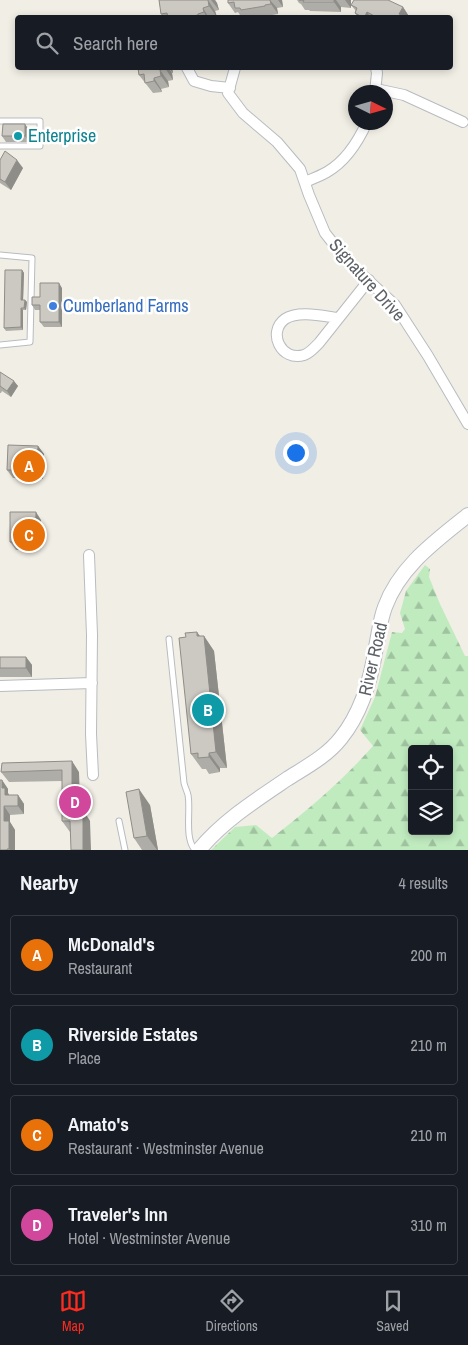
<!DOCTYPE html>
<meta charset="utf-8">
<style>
body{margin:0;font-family:"Archivo Narrow",sans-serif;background:#20242c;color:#f1f3f6}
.controls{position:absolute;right:15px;bottom:15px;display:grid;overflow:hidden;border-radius:5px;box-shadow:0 2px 8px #0003}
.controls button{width:45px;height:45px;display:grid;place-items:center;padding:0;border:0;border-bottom:1px solid #363941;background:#171b24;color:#f1f3f6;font:25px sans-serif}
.compass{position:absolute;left:348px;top:85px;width:45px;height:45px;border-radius:50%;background:#171b24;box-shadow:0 2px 8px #0003;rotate:95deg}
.you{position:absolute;left:295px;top:452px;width:18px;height:18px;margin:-12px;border:4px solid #fff;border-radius:50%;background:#1a73e8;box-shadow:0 0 0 8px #1a73e833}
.badge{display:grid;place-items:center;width:32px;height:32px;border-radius:50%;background:#fc2c20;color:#fff;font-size:16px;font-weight:700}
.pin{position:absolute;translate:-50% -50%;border:2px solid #fff;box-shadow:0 1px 5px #0006}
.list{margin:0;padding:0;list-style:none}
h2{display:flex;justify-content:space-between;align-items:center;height:65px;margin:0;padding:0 20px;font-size:21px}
h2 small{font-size:16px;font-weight:400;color:#9ea1a6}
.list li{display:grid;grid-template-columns:32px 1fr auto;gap:15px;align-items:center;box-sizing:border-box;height:80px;margin:0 10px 10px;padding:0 10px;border:1px solid #363941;border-radius:5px}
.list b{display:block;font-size:19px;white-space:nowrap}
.list p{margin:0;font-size:16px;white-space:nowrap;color:#9ea1a6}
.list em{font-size:16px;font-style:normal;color:#9ea1a6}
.icon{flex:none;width:28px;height:28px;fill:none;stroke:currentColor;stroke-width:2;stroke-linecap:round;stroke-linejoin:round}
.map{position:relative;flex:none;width:468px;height:850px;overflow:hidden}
.search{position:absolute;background:#171b24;box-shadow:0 2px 8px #0003;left:15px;right:15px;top:15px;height:55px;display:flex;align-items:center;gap:12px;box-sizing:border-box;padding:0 18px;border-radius:5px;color:#9ea1a6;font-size:19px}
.sheet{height:425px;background:#171b24}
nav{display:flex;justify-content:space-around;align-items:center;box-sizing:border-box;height:70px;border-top:1px solid #363941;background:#171b24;font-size:14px;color:#9ea1a6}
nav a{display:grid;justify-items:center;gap:2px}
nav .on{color:#fc2c20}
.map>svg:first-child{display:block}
.forest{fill:url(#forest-firs);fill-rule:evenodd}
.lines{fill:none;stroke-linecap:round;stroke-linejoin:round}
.lane-casing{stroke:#b8bcc0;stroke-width:7}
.street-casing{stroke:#b8bcc0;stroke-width:12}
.secondary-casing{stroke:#b9bdc3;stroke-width:16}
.lane{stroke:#fff;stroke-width:5}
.street{stroke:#fff;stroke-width:10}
.secondary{stroke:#fff;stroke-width:14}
.wall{fill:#afada7}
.shaded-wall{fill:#8f8d88}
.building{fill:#ccc9c2;stroke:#8f8d88}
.culture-dot{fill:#0f9aa8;stroke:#fff;stroke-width:2}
.shop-dot{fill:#3f7fe0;stroke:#fff;stroke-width:2}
.labels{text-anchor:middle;stroke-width:5;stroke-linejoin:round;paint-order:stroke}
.culture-label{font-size:18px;fill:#0d838f;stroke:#fff;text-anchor:start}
.street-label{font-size:18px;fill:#5d6267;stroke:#fff}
.shop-label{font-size:18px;fill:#366cbe;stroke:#fff;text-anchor:start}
</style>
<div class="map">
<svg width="468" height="850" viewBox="0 0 468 850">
<defs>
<pattern id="forest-firs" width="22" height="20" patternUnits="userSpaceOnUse" patternTransform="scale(1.25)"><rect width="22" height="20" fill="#c0ebbf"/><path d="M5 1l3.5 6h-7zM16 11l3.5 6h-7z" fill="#9fc29f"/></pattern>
</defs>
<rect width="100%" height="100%" fill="#f1eee5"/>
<path class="forest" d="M425 565 430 569 429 577 440 604 465 656H468V850H211L235 827 256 825 272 838C308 810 343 780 373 746L360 730 375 697 392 632 402 633 405 629 400 613 406 591ZM412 749H449V831H412Z"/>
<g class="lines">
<defs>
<path id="lane" d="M0 121H40V146H0
M0 255 32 258 30 342 0 345
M169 639 184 783C185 787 187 791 188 795 191 810 184 838 195 850
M119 821 125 850"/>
<path id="street" d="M187 68 194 81 211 86 230 88
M235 68 228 93 243 113 277 142 300 169 309 195 325 233 347 261 395 305 428 356 468 424
M376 89 404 95 463 122
M375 92 377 73 376 68
M305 182C312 179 320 176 327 172 346 161 358 142 367 122
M338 318C323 316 298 310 285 319 267 332 281 362 304 355 310 353 315 347 319 343L369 280
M89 555 92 635 91 734 93 775
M0 686 92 683"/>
<path id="secondary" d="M199 850C223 821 256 800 287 779 306 767 327 756 341 738 362 712 371 680 376 647 379 633 380 620 385 607 400 566 436 541 468 515"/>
</defs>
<use href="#lane" class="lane-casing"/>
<use href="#street" class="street-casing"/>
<use href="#secondary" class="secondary-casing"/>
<use href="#lane" class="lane"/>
<use href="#street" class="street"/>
<use href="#secondary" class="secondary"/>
</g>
<path class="wall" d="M159 0H215L217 3 219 10 215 11 217 17 216 18H163L161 14Z
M228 0H284H282L283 7 277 8 278 14 272 15V16L259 18H242L238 12 235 13 228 3Z
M297 0H351V8L341 7V12L310 11 309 10H305L301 4 299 3Z
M351 5 403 7 410 18H358L355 13 356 11Z
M138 68H172L173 73H172L173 80 168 81 169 87 161 89 162 92 153 93 139 75Z
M29 130V142H6L2 136Z
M0 160 23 168 11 190 0 183Z
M22 270 24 273 23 300H25L27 302 26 310H23V330L6 331 4 328Z
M62 288V327H44L40 322V310H35L32 305 40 297Z
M0 372 18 386 11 397 2 391 1 393H0Z
M38 446 44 454 43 479 13 478 7 470Z
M41 520V549L30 548 29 550H16L10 542Z
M197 632 200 636H204L214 651 227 768H220V772L209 774 206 769H202L191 754 186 637Z
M0 657H26L32 665V677H0Z
M2 763 79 772 80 810H83L90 821 70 832 62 821V781L9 782 1 772Z
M2 780 8 789V793L9 795H18L24 804V814L10 815V822L15 830V850H0Z
M150 805 158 850H142L134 838Z"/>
<path class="shaded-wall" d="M208 0 215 11 217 17 209 6Z
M211 0H215L217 3 219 10Z
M270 0 277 8 278 14 271 4Z
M278 0H282L283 7Z
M334 0H336L341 7V12L334 2Z
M345 0H351V8Z
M403 7 410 18H400L399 14Z
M203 8 209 18H207L204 12Z
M367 12 371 18H365Z
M165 68H168L172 73 173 80Z
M169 68H172L173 73Z
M160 70 168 81 169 87 161 76Z
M154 78 161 89 162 92 154 81Z
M25 124 29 130V142L25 136Z
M17 160 23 168 11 190 5 182Z
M22 270 24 273 23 302 21 300Z
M59 283 62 288V327L59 322Z
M25 300 27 302 26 310 24 308Z
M21 308 23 310V330L21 327Z
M14 381 18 386 11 397 7 391Z
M38 446 44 454 43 479 37 470Z
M36 512 41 520V549L35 540Z
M24 540 30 548 29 550 23 542Z
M197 632 204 643V636L214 651 227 768 216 752Z
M26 657 32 665V677L26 668Z
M209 753 220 768V772L209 757Z
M72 761 79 772 80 821 72 810Z
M2 780 8 789V793L10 797 5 795 2 788Z
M139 789 150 805 158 850H157L147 836Z
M18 795 24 804V814L18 806Z
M4 806 10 815V822L15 830V850H10L9 849 4 821Z
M83 810 90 821 91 850H83Z"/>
<path class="building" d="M159 0H208L209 6 203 8 204 12 198 14V15L184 18H168L167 13 161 14Z
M228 0H270L271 4 265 5V6L241 10 240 8H235L234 2 228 3Z
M299 0H334V2H303L304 0Z
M354 0H388L403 7 399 14 401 15 400 18H378L367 12 364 18 355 13 357 8 351 5Z
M138 68H165V69L160 70 161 76 154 78V81L145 83 144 74 139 75Z
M3 124H25V136H2Z
M5 151 17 160 5 182 0 179V160Z
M5 270H22L21 300H25L24 308H21V327L4 328Z
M40 283H59V322H40V305H32V297H40Z
M0 372 14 381 7 391 0 386Z
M8 445 38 446 37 470H7Z
M10 512H36L35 540H24L23 542H10Z
M197 632V636H204L216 752 209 753V757L198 758V753L191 754 179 638 186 637 185 633Z
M0 657H26V668H0Z
M72 761V810H83V850H71L70 821H62V770L1 772 2 763Z
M0 780H2V788H5V795H18V806H4V821H9V849H7V850H0Z
M139 789 147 836 134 838 126 792Z"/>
<circle class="culture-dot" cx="18" cy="136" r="5"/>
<circle class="shop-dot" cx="53" cy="306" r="5"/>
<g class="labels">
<g class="culture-label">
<text x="28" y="142">Enterprise</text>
</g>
<g class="street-label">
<text transform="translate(367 280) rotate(48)" y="6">Signature Drive</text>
<text transform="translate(373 659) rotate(-77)" y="6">River Road</text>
</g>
<g class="shop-label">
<text x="63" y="312">Cumberland Farms</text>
</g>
</g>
</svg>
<div class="controls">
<button><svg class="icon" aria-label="locate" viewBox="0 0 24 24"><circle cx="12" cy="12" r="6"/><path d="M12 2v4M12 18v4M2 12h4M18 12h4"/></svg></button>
<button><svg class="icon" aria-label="layers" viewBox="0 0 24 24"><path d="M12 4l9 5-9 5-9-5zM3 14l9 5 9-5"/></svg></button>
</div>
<svg class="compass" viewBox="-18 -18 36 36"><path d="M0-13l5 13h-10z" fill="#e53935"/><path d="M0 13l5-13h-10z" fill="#9ea1a6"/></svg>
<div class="you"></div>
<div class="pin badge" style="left:29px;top:466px;background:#e8710a">A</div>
<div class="pin badge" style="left:208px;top:710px;background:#0f9aa8">B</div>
<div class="pin badge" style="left:29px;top:535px;background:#e8710a">C</div>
<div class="pin badge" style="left:75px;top:802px;background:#d1479c">D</div>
<div class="search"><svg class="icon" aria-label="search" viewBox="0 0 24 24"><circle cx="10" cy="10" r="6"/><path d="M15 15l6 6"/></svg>Search here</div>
</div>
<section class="sheet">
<h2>Nearby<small>4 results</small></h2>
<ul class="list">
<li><span class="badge" style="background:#e8710a">A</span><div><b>McDonald's</b><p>Restaurant</p></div><em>200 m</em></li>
<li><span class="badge" style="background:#0f9aa8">B</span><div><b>Riverside Estates</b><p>Place</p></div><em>210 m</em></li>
<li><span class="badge" style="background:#e8710a">C</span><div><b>Amato's</b><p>Restaurant · Westminster Avenue</p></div><em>210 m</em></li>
<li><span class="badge" style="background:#d1479c">D</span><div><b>Traveler's Inn</b><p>Hotel · Westminster Avenue</p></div><em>310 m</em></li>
</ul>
</section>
<nav>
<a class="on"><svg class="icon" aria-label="map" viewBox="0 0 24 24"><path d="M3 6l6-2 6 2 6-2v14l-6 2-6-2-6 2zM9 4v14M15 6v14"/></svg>Map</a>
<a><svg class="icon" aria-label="directions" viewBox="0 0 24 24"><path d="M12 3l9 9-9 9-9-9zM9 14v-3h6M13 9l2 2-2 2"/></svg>Directions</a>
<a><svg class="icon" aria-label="saved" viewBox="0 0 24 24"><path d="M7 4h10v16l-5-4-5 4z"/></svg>Saved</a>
</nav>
